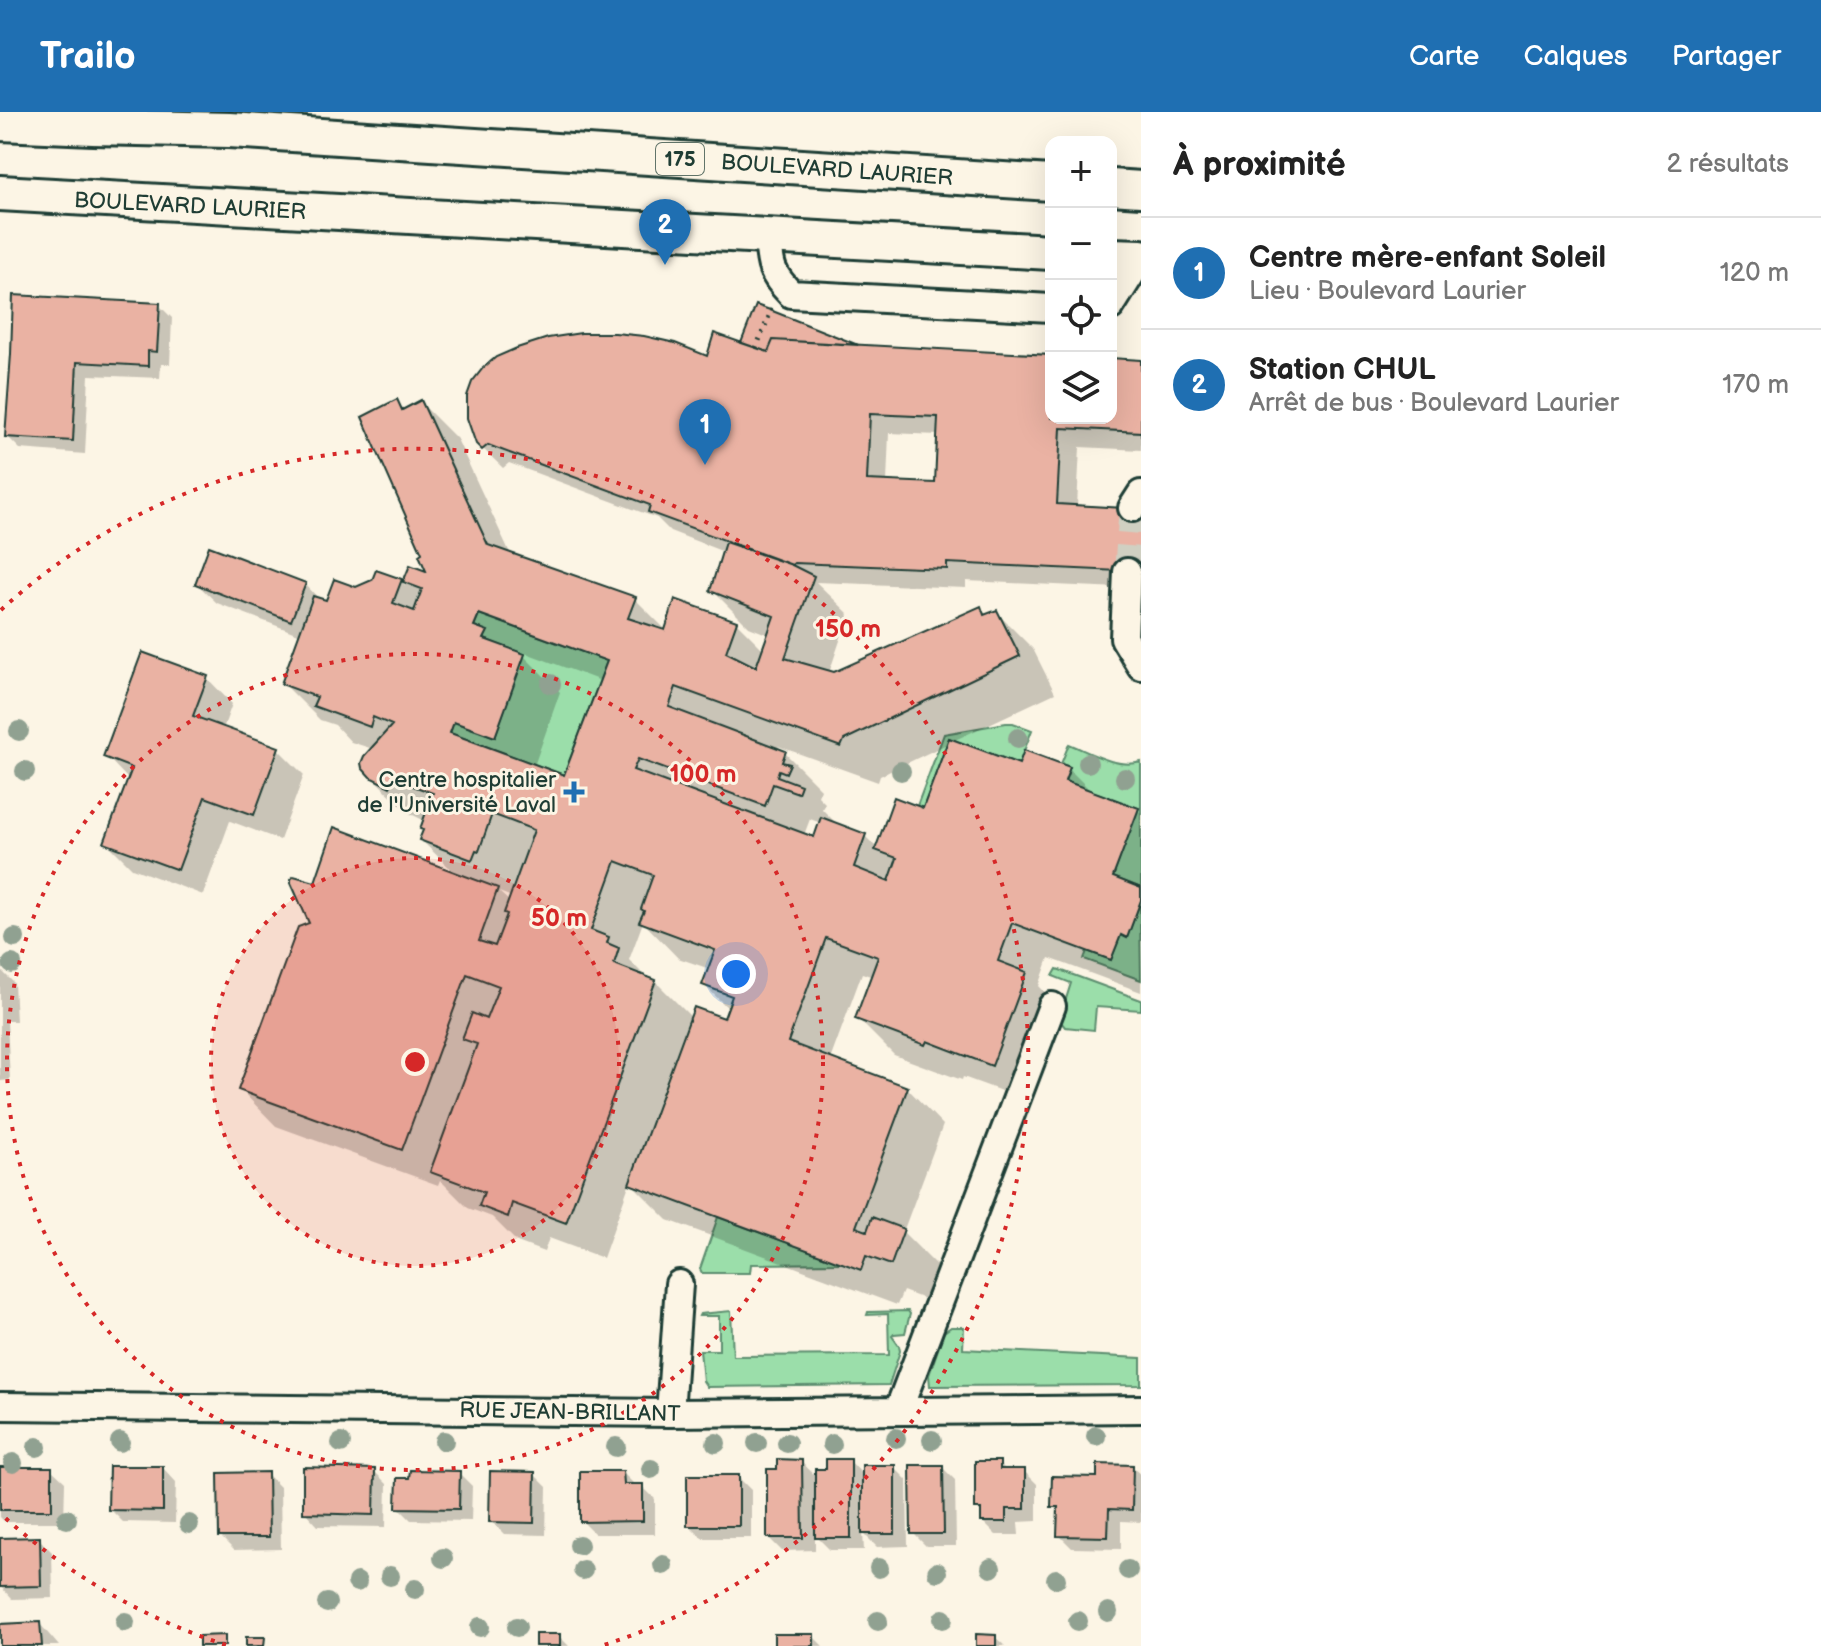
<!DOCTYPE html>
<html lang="fr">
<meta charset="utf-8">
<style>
body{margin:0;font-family:"Balsamiq Sans",sans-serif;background:#f6f6f6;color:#222}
.controls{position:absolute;right:24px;top:24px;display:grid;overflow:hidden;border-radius:16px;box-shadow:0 8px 32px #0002}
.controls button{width:72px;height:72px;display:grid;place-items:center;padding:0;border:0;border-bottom:2px solid #e0e0e0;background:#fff;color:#222;font:40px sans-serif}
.you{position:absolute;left:736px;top:862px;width:28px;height:28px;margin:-20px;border:6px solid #fff;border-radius:50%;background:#1a73e8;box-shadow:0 0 0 12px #1a73e833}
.badge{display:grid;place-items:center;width:52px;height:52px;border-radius:50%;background:#1f6fb2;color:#fff;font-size:26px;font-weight:700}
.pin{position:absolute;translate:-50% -66px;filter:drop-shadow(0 2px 4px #0008)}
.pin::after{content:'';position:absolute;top:42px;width:28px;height:24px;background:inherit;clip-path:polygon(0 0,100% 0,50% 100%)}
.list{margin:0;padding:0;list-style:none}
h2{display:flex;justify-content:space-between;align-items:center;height:104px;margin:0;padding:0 32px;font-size:34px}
h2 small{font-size:26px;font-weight:400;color:#767676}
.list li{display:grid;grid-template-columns:52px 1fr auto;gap:24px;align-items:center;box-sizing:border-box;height:112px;padding:0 32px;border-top:2px solid #e0e0e0}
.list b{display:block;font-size:30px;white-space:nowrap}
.list p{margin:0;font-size:26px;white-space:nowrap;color:#767676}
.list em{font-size:26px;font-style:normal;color:#767676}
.icon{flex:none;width:44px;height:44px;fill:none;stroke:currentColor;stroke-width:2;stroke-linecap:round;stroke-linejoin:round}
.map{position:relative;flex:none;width:1141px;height:1534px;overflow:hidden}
header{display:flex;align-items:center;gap:48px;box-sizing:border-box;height:112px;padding:0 40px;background:#1f6fb2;color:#fff}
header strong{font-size:38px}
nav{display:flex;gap:44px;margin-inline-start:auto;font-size:28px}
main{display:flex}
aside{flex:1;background:#fff}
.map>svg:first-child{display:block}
.green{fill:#9bdeaa;stroke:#5d8e6f;stroke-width:2}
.shadow{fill:#0003;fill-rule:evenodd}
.building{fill:#eab2a3;stroke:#1f3d34;stroke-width:2;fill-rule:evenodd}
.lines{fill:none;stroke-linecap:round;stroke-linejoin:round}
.minor-tunnel{stroke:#d0d0c2;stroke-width:26;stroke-dasharray:26 13;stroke-linecap:butt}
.minor-casing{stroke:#1f3d34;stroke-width:32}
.major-casing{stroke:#1f3d34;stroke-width:40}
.path{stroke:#1f3d34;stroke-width:5;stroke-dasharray:2 6;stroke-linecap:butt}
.minor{stroke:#fcf5e5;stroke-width:26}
.major{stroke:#fcf5e5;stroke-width:34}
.tree{fill:#90a191}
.ring{fill:none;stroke:#d62828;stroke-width:4;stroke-dasharray:4 8}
.poi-dot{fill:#1f6fb2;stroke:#fcf5e5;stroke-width:3}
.labels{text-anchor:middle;stroke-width:6;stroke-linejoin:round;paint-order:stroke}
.shield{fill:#fcf5e5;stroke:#617469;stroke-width:2}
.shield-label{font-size:20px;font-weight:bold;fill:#1f3d34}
.street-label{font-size:22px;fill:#1f3d34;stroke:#fcf5e5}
.poi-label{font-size:22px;fill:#1f3d34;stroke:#fcf5e5;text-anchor:end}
.centre{fill:#d62828;stroke:#fcf5e5;stroke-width:4}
.ring-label{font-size:24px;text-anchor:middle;font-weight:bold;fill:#d62828;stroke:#fcf5e5;stroke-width:6;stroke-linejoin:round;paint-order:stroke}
</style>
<header>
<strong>Trailo</strong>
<nav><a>Carte</a><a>Calques</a><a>Partager</a></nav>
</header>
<main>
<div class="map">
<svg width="1141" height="1534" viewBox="0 0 1141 1534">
<rect width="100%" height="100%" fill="#fcf5e5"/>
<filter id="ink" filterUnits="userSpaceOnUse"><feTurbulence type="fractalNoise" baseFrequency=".0125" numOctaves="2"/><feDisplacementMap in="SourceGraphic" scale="16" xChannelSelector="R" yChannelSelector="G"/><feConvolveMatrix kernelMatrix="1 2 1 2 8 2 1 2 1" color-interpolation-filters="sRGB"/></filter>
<g filter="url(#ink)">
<path class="green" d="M479 502 607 549 564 663 450 621 454 610 495 625 524 542 484 527 487 519 474 514Z
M1006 611H1013L1032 618 1019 652 949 626 923 696 917 694 944 622Z
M1069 632C1091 641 1117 657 1141 650V776L1113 765 1138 696 1065 669 1070 655 1061 652Z
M1140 791 1141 868 1084 847 1087 839 1111 848 1121 823 1127 825Z
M1057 857 1141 888V898L1096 895 1094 918 1065 915 1060 909V906L1071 871 1053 864Z
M718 1105 842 1151 751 1152 750 1161H702L700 1157Z
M731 1199 733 1244 889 1243 888 1202 867 1203 868 1200 908 1199 910 1202 905 1221 894 1222 892 1224 899 1234 900 1239 889 1273 707 1275 703 1269 700 1238H719V1204H699L700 1202Z
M951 1215H964L963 1237 1141 1246V1273L930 1274 929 1263 944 1220Z"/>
<path class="shadow" d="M159 193 172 206 170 252H161L160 266 89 263 85 342 20 337 7 324 13 242Z
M743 233H855L1051 245V306H1111V248L1141 250V338L1080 335 1077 395 1141 399V477L966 469V476L816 470 849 502 829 561 834 563 980 496 988 504 997 501 1033 537 1055 581 953 629 1020 654 1069 657 1094 682 1138 698 1141 701V880L1049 846 1039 874 1062 898 1029 989 963 965 962 968 894 943 858 907 873 865 862 861 830 948 907 976 943 1013 903 1120 939 1156 927 1188 903 1179 897 1193 668 1108 630 1070 603 1146 549 1126 544 1140 517 1130 492 1105 468 1096 440 1068 438 1073 276 1014 240 977 311 812 316 772 456 762 421 728 425 709 409 701 371 664 373 637 351 630 335 613 320 608 283 571 301 523 217 491 197 472H305L321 489 327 491 356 477 401 469 405 473 411 455 430 463 425 442 396 290 405 298 421 291 457 327 511 443 635 487 667 519 736 510 764 538 769 523 749 515 712 478 724 440 670 419 657 406 509 351 503 356 477 331ZM889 321 939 323 937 373 887 370ZM518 538 601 569 566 666 534 654 560 580ZM949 631 924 699 877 736 865 724 836 711 822 697 825 691 818 684 821 677 778 634 878 670 880 664ZM810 707 821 711 815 727 804 723ZM499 780 512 785 510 790ZM643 810 678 846 710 857 704 873 730 898 726 909 692 906 655 869 647 866 629 848Z
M207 566 232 592 223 617 278 637 304 663 280 728 230 709 203 783 132 756 107 731 129 668 106 644Z
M0 857 14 871 16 909H7L10 968 0 969Z
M850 1349 864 1364 894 1355 907 1368 908 1434 877 1435 863 1421 864 1438H830L815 1423V1438L782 1439 769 1426 779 1359 801 1350 817 1365Z
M999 1351 1007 1359H1024L1037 1372V1409L1018 1410 1019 1423H996L983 1410V1402L977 1396Z
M942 1355 955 1368 956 1434H926L913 1421Z
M1132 1355 1141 1363V1410L1121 1409V1437L1072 1436 1059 1423 1060 1400 1053 1394 1099 1367Z
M163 1356 176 1370 175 1411 123 1410 110 1397Z
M0 1357H51L65 1370 64 1410H5L0 1405Z
M374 1359 387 1372 386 1415 318 1414 305 1400Z
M459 1361 472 1374 471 1409 411 1408 398 1395Z
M623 1361 636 1374H642L655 1387V1422H595L582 1409Z
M267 1362 280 1375 281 1437 234 1438 221 1425Z
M534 1362 547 1375 546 1423 504 1422 491 1409Z
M738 1365 751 1378V1426H702L689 1413Z
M39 1427 52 1440 53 1486 12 1487 0 1474V1428Z
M40 1512 59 1534H0V1514Z
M559 1524 569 1534H537Z
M813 1524 823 1534H776Z
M995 1525 1005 1534H978Z"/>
<path class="building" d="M13 183 160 191 157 240 148 239V254L77 250 73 329 5 325 11 242Z
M756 193 770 198 858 233 773 228 768 240 741 231Z
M581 221H615L644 224 675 231 707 244 714 221 768 240 773 228 1051 243V306H1111V246L1141 248V325V320L1061 316 1057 392 1141 397V460L947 451V457L794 451 792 453 648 400 650 393 488 333 482 338 476 332 467 306V284L472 270 483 256 496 245 517 236 548 226ZM870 302 938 305 935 371 867 368Z
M397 287 402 298 421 288 488 433 636 485 628 506 665 518 675 487 737 509 726 540 756 555 774 504 710 479 725 430 792 453 814 464 785 546 834 560 981 494 984 503 997 498 1020 544 844 628 841 635 676 575 669 595 786 639 782 650 790 652 786 661 779 658 777 664 801 673 798 681 773 672 765 694 638 647 633 658 814 725 821 705 866 722 854 755 889 769 897 746 875 738 894 685 923 696 949 626 1019 652 1024 638 1070 655 1065 669 1139 696 1113 765 1141 776V788L1127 826 1121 823 1111 848 1012 811 998 849 1027 860 992 954 927 929 925 933 855 907 878 845 826 826 788 930 908 975 856 1115 867 1119 872 1105 904 1117 891 1153 866 1144 861 1158 629 1072 694 895 724 906 732 884 702 873 715 838 639 810 644 799 641 797 653 763 616 749 591 818 609 825 607 831 619 836 614 852 656 868 566 1111 512 1091 508 1105 479 1094 484 1080 430 1060 477 932 462 927 472 901 486 907 499 874 467 862 402 1038 238 978 298 815 309 811 291 771V767L294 764 315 770 334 715 498 776 479 829 495 834 507 802 504 801 534 718 492 702 479 739 476 738 472 748 419 728 423 718 420 717 433 681 394 667 390 675 370 665 362 656 361 651 364 644 392 613 373 605 370 615 313 594 317 585 281 572 313 484 326 488 334 467 356 475 372 468 376 458 402 467 393 491 414 499 422 477 403 470 410 453 426 459 419 443 422 441 362 305ZM479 502 607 549 564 663 450 621 454 610 495 625 525 542 484 527 488 519 474 514Z
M209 434 306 471 291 509 195 472Z
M142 540 208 564 193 604 279 635 254 703 205 685 178 758 104 731 132 656 103 645Z
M777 1347 802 1348 803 1426H767V1357H777Z
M826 1347H851V1426H815V1357H826Z
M975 1349H1000V1357H1025V1397H1006V1410H981V1397H975Z
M1097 1352 1133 1353 1132 1398 1109 1397 1108 1425 1057 1424 1058 1395H1051L1052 1364 1097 1365Z
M862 1353H895V1422H862Z
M910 1353H943L944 1422H911Z
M109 1354H163V1399L108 1398Z
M0 1355H52V1398H0Z
M303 1355 375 1357 374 1403 303 1401Z
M410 1358 460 1359 459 1397 396 1396 397 1366H409Z
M490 1359 535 1360 534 1411 489 1410Z
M580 1359H623L624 1372H643V1409L580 1410Z
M268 1360 269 1425H219L218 1361Z
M687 1363H739V1414H687Z
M40 1425 41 1474 0 1475V1426Z
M40 1510 42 1534H0V1512Z
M535 1522H560V1534H535Z
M774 1522H814V1534H774Z
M976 1522 996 1523V1534H976Z
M225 1523V1534H199V1524Z
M246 1525H265L264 1534H246Z"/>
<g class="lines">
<path class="minor-tunnel" d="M1127 460 1132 396"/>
<defs>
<path id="minor" d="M768 125C770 152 770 161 791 182L1051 196
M1111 194 1141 146
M1132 396 1141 382
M1127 460 1124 526 1141 554
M0 1294 670 1301 1141 1297
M898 1299 1052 894
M670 1301 679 1172"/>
<path id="major" d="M0 11 93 15 229 18 1051 71
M1111 75 1141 77
M0 81 1051 140
M1111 144 1141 145"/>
</defs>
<use href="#minor" class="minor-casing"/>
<use href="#major" class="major-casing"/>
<path class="path" d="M756 236 772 197"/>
<use href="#minor" class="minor"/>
<use href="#major" class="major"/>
</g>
<g class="tree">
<circle cx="551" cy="572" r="10"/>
<circle cx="19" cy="619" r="10"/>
<circle cx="1018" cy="626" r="10"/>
<circle cx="1088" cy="651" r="10"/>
<circle cx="25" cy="659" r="10"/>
<circle cx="901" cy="659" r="10"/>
<circle cx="1125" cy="666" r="10"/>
<circle cx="15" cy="826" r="10"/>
<circle cx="12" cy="852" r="10"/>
<circle cx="1096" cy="1324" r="10"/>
<circle cx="896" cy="1326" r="10"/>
<circle cx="932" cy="1328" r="10"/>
<circle cx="444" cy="1329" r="10"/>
<circle cx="120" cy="1330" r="10"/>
<circle cx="341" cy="1331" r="10"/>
<circle cx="716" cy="1331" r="10"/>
<circle cx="757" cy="1331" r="10"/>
<circle cx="787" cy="1331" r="10"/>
<circle cx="832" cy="1332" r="10"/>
<circle cx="37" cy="1335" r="10"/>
<circle cx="616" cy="1335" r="10"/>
<circle cx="13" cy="1351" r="10"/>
<circle cx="651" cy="1357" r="10"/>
<circle cx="67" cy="1407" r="10"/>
<circle cx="189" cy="1412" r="10"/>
<circle cx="579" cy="1433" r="10"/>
<circle cx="443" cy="1446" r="10"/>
<circle cx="663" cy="1453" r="10"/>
<circle cx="879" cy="1456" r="10"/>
<circle cx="991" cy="1456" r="10"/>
<circle cx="583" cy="1458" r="10"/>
<circle cx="1128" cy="1458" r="10"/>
<circle cx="937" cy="1460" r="10"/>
<circle cx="390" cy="1464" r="10"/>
<circle cx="1056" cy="1467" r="10"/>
<circle cx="357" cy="1470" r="10"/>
<circle cx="415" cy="1477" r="10"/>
<circle cx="327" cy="1491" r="10"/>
<circle cx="1108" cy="1500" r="10"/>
<circle cx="943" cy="1507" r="10"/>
<circle cx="878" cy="1509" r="10"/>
<circle cx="1078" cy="1509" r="10"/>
<circle cx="125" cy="1510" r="10"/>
<circle cx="480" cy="1515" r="10"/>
<circle cx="517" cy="1515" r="10"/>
</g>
</g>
<circle cx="415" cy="950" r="204" fill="#d62828" fill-opacity=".12"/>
<g class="ring">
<circle cx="415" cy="950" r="204"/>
<circle cx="415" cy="950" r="408"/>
<path d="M226 1533A613 613 0 0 1 1 1402M1 498A613 613 0 1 1 604 1533"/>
</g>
<path class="poi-dot" d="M570 668h8v8h8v8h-8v8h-8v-8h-8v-8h8z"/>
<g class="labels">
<rect class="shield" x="656" y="31" width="48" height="32" rx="6"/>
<g class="shield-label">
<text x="680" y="54">175</text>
</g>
<g class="street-label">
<text transform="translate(837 57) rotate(4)" y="8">BOULEVARD LAURIER</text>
<text transform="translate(190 93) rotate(3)" y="8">BOULEVARD LAURIER</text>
<text transform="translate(570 1299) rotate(1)" y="8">RUE JEAN-BRILLANT</text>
</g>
<g class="poi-label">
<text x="556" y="675">Centre hospitalier<tspan x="556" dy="25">de l'Université Laval</tspan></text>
</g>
</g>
<circle cx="415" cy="950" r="12" class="centre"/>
<g class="ring-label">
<text x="848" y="525">150 m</text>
<text x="703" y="670">100 m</text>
<text x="559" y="814">50 m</text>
</g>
</svg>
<div class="controls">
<button>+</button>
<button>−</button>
<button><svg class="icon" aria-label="locate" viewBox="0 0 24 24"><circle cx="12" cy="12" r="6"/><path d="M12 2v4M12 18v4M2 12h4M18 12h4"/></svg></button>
<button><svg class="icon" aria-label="layers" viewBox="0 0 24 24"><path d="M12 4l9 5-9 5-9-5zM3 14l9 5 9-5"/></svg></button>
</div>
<div class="you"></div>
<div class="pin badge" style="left:705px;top:353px">1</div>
<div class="pin badge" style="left:665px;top:153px">2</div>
</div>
<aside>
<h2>À proximité<small>2 résultats</small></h2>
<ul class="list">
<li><span class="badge">1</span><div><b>Centre mère-enfant Soleil</b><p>Lieu · Boulevard Laurier</p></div><em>120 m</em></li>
<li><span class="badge">2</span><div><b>Station CHUL</b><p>Arrêt de bus · Boulevard Laurier</p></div><em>170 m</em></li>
</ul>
</aside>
</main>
